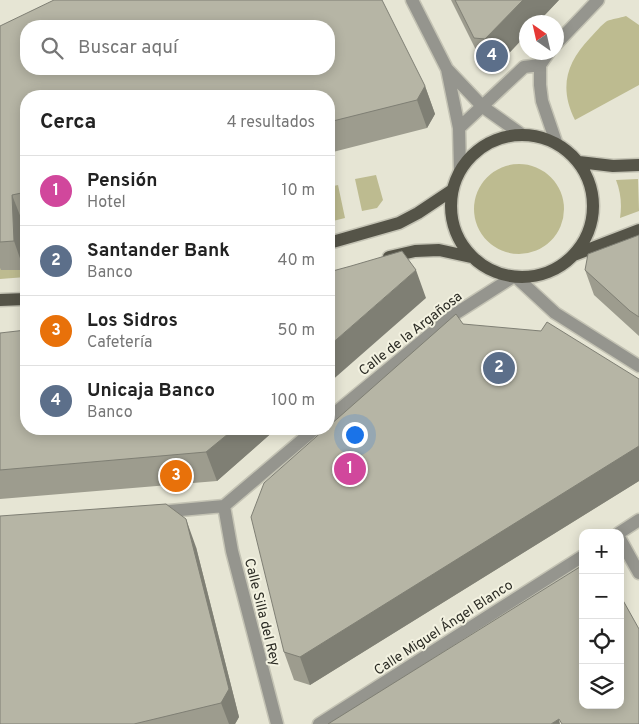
<!DOCTYPE html>
<html lang="es">
<meta charset="utf-8">
<style>
body{margin:0;font-family:Overpass,sans-serif;background:#f6f6f6;color:#222}
.controls{position:absolute;right:15px;bottom:15px;display:grid;overflow:hidden;border-radius:10px;box-shadow:0 2px 12px #0003}
.controls button{width:45px;height:45px;display:grid;place-items:center;padding:0;border:0;border-bottom:1px solid #e0e0e0;background:#fff;color:#222;font:25px sans-serif}
.compass{position:absolute;left:519px;top:15px;width:45px;height:45px;border-radius:50%;background:#fff;box-shadow:0 2px 12px #0003;rotate:326deg}
.you{position:absolute;left:354px;top:434px;width:18px;height:18px;margin:-12px;border:4px solid #fff;border-radius:50%;background:#1a73e8;box-shadow:0 0 0 8px #1a73e833}
.badge{display:grid;place-items:center;width:32px;height:32px;border-radius:50%;background:#d93025;color:#fff;font-size:16px;font-weight:700}
.pin{position:absolute;translate:-50% -50%;border:2px solid #fff;box-shadow:0 1px 5px #0006}
.list{margin:0;padding:0;list-style:none}
h2{display:flex;justify-content:space-between;align-items:center;height:65px;margin:0;padding:0 20px;font-size:21px}
h2 small{font-size:16px;font-weight:400;color:#767676}
.list li{display:grid;grid-template-columns:32px 1fr auto;gap:15px;align-items:center;box-sizing:border-box;height:70px;padding:0 20px;border-top:1px solid #e0e0e0}
.list b{display:block;font-size:19px;white-space:nowrap}
.list p{margin:0;font-size:16px;white-space:nowrap;color:#767676}
.list em{font-size:16px;font-style:normal;color:#767676}
.icon{flex:none;width:28px;height:28px;fill:none;stroke:currentColor;stroke-width:2;stroke-linecap:round;stroke-linejoin:round}
.map{position:relative;flex:none;width:639px;height:724px;overflow:hidden}
.search{position:absolute;background:#fff;box-shadow:0 2px 12px #0003;left:20px;top:20px;width:315px;height:55px;display:flex;align-items:center;gap:12px;box-sizing:border-box;padding:0 18px;border-radius:20px;color:#767676;font-size:19px}
.panel{position:absolute;background:#fff;box-shadow:0 2px 12px #0003;left:20px;top:90px;width:315px;height:345px;border-radius:20px}
.map>svg:first-child{display:block}
.green{fill:#bdbb90}
.lines{fill:none;stroke-linecap:round;stroke-linejoin:round}
.minor-casing{stroke:#c4c3b4;stroke-width:15}
.major-casing{stroke:#c4c3b4;stroke-width:15}
.minor{stroke:#95958e;stroke-width:12}
.major{stroke:#555448;stroke-width:12}
.wall{fill:#9d9c8e}
.shaded-wall{fill:#7f7f74}
.building{fill:#b6b5a5;stroke:#7f7f74;fill-rule:evenodd}
.labels{text-anchor:middle;stroke-width:4;stroke-linejoin:round;paint-order:stroke}
.street-label{font-size:14px;fill:#2a2a23;stroke:#f3f2e1}
</style>
<div class="map">
<svg width="639" height="724" viewBox="0 0 639 724">
<rect width="100%" height="100%" fill="#e6e5d4"/>
<path class="green" d="M626 16 639 25V85L575 120C559 88 566 63 590 38 595 33 601 25 607 21 612 19 620 18 626 16Z
M474 209a45 45 0 1 1 90 0a45 45 0 1 1-90 0Z
M376 175 383 200 377 208 362 211 355 179Z
M638 179 639 211 620 218C622 205 621 193 616 180Z
M338 185 345 218 329 222V187Z
M0 262 1 270 26 269V277L0 279Z"/>
<g class="lines">
<defs>
<path id="minor" d="M412 0 447 69 483 107 521 134
M556 44 598 0
M549 52 540 65V85L542 101 556 142
M447 69 459 128 460 169
M459 128 524 67 540 65
M516 277 555 313 639 366
M329 418 455 314 513 277
M224 506 232 551 277 724
M159 512 224 506 315 429
M619 533 639 520
M620 539 639 573
M319 724 583 556"/>
<path id="major" d="M451 206a71 71 0 1 1 142 0a71 71 0 1 1-142 0Z
M579 162 613 166 639 165
M329 243 399 223 418 213 451 191
M574 255 639 230
M389 257 415 251 439 250 471 257
M0 300 26 299"/>
</defs>
<use href="#minor" class="minor-casing"/>
<use href="#major" class="major-casing"/>
<use href="#minor" class="minor"/>
<use href="#major" class="major"/>
</g>
<path class="wall" d="M451 0H559L496 67 484 66Z
M0 26 425 86 435 114 427 128 329 153V96H26V222L23 223 24 270H1L0 268Z
M639 235V336L594 295 585 270Z
M463 324 639 379V481L310 685 294 680 284 652Z
M0 333 276 429 217 481 0 499Z
M196 547 239 717 235 724H0Z"/>
<path class="shaded-wall" d="M523 0H559L538 22H526V35L496 67 485 39Z
M425 86 435 114 427 128 417 100Z
M12 195 23 223 24 270 14 241Z
M416 270 426 298 329 383V346Z
M234 429H276L217 481 206 452Z
M639 446V481L310 685 300 657Z
M186 519 196 547 239 717 235 724H229L221 703Z
M559 719 560 724H551Z"/>
<path class="building" d="M54 0H382L425 86 417 100 329 122V96H26V192L12 195 14 241 0 242V26ZM26 26H329V69H26Z
M455 0H523L485 39 474 38Z
M639 235V317L630 311 585 270 588 254Z
M402 251 416 270 329 346V272L351 266Z
M456 314 463 324 541 331 547 322 639 379V446L300 657 284 652 251 517 264 483 325 429H329V426Z
M26 330V429H234L206 452 0 470V333Z
M166 504 186 519 229 689 221 703 134 724H0V516Z
M583 565V705H620V595L639 629V724H562L559 719 551 724H328Z"/>
<g class="labels">
<g class="street-label">
<text transform="translate(410 333) rotate(-38)" y="5">Calle de la Argañosa</text>
<text transform="translate(263 612) rotate(76)" y="5">Calle Silla del Rey</text>
<text transform="translate(443 627) rotate(-33)" y="5">Calle Miguel Ángel Blanco</text>
</g>
</g>
</svg>
<div class="controls">
<button>+</button>
<button>−</button>
<button><svg class="icon" aria-label="locate" viewBox="0 0 24 24"><circle cx="12" cy="12" r="6"/><path d="M12 2v4M12 18v4M2 12h4M18 12h4"/></svg></button>
<button><svg class="icon" aria-label="layers" viewBox="0 0 24 24"><path d="M12 4l9 5-9 5-9-5zM3 14l9 5 9-5"/></svg></button>
</div>
<svg class="compass" viewBox="-18 -18 36 36"><path d="M0-13l5 13h-10z" fill="#e53935"/><path d="M0 13l5-13h-10z" fill="#767676"/></svg>
<div class="you"></div>
<div class="pin badge" style="left:350px;top:469px;background:#d1479c">1</div>
<div class="pin badge" style="left:499px;top:368px;background:#5c6f8a">2</div>
<div class="pin badge" style="left:176px;top:476px;background:#e8710a">3</div>
<div class="pin badge" style="left:492px;top:56px;background:#5c6f8a">4</div>
<div class="search"><svg class="icon" aria-label="search" viewBox="0 0 24 24"><circle cx="10" cy="10" r="6"/><path d="M15 15l6 6"/></svg>Buscar aquí</div>
<section class="panel">
<h2>Cerca<small>4 resultados</small></h2>
<ul class="list">
<li><span class="badge" style="background:#d1479c">1</span><div><b>Pensión</b><p>Hotel</p></div><em>10 m</em></li>
<li><span class="badge" style="background:#5c6f8a">2</span><div><b>Santander Bank</b><p>Banco</p></div><em>40 m</em></li>
<li><span class="badge" style="background:#e8710a">3</span><div><b>Los Sidros</b><p>Cafetería</p></div><em>50 m</em></li>
<li><span class="badge" style="background:#5c6f8a">4</span><div><b>Unicaja Banco</b><p>Banco</p></div><em>100 m</em></li>
</ul>
</section>
</div>
